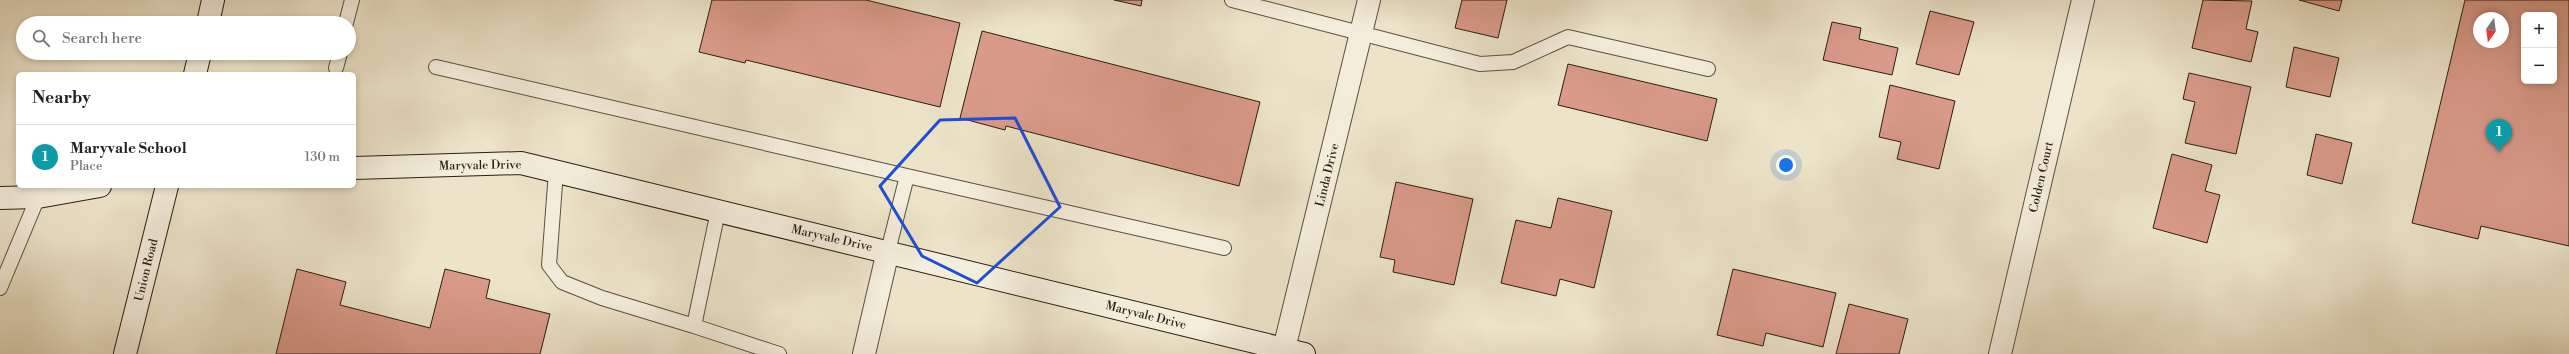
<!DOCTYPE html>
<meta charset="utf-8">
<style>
body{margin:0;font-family:"Libre Bodoni",serif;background:#f6f6f6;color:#222}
.controls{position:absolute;right:12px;top:12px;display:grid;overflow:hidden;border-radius:6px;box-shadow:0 2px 6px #0003}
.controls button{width:36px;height:36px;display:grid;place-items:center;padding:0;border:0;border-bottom:1px solid #e0e0e0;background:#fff;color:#222;font:20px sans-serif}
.compass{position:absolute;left:2473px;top:12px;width:36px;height:36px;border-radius:50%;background:#fff;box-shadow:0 2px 6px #0003;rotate:194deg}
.you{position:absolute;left:1786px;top:165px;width:14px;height:14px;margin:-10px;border:3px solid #fff;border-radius:50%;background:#1a73e8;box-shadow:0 0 0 6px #1a73e833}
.badge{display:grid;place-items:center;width:26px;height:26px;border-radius:50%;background:#111827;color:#fff;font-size:13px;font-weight:700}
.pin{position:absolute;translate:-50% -33px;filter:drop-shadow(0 1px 2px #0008)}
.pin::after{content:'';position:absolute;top:21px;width:14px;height:12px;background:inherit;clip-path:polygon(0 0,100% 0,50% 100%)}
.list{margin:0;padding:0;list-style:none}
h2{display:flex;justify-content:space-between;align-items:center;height:52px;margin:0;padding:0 16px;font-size:17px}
h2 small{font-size:13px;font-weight:400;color:#767676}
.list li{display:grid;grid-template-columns:26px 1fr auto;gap:12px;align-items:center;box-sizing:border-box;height:64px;padding:0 16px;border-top:1px solid #e0e0e0}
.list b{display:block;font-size:15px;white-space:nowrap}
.list p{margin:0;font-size:13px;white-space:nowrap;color:#767676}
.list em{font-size:13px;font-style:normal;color:#767676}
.icon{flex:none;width:22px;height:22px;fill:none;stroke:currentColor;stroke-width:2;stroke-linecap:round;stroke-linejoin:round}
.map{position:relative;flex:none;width:2569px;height:354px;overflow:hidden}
.search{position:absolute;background:#fff;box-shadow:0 2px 6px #0003;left:16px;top:16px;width:340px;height:44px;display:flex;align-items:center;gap:10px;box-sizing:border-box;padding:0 14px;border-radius:22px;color:#767676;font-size:15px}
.panel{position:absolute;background:#fff;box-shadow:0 2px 6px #0003;left:16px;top:72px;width:340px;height:116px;border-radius:6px}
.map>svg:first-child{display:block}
.building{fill:#d99a8a;stroke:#2b1e12;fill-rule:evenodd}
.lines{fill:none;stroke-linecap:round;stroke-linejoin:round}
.lane-casing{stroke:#5b4f40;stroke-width:16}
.street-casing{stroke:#5b4f40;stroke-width:24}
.secondary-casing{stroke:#2b1e12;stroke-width:24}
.lane{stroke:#f3eddb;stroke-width:14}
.street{stroke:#f3eddb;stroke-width:22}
.secondary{stroke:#f3eddb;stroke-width:22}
.marked{fill:none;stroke:#1d4ed8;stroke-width:3;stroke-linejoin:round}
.labels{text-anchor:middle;stroke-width:3;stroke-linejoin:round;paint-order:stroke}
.street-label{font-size:12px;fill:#2b1e12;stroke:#f3eddb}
</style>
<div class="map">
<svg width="2569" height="354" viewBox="0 0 2569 354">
<rect width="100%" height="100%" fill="#ece3c8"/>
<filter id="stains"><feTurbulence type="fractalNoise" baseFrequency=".005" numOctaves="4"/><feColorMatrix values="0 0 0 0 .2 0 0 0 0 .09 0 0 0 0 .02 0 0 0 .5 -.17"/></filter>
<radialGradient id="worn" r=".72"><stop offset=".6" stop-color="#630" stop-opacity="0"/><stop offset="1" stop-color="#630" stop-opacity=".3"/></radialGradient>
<path class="building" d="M712 0H866L960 23 940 107 746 60 745 63 699 52Z
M1114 0H1142L1141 6Z
M1462 0H1507L1498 38 1455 28Z
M2203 0 2252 1 2246 29 2258 32 2251 62 2192 48Z
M2299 0H2342L2339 11Z
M2465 0H2569V246L2481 226 2478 239 2412 223ZM2524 15H2554V81H2524ZM2479 18H2503V42H2479Z
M1930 11 1974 22 1959 75 1916 64Z
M1832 22 1861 28 1859 39 1898 48 1892 75 1823 60Z
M982 31 1260 102 1239 186 1006 126 1005 130 960 118Z
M2294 47 2339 58 2330 97 2286 87Z
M1568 64 1717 99 1707 141 1558 105Z
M2189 73 2251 87 2236 154 2185 143 2195 102 2183 99Z
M1890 85 1955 101 1939 169 1897 159 1901 142 1879 137Z
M2316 134 2352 143 2342 184 2307 175Z
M2172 154 2212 165 2205 191 2220 195 2207 243 2153 228Z
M1396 182 1473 199 1454 285 1393 272 1395 260 1380 257Z
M1558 198 1612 211 1594 288 1560 279 1556 296 1501 283 1516 220 1551 228Z
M297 269 346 282 340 305 430 328 445 269 490 280 486 298 550 314 540 354H276Z
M1733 269 1836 293 1823 347 1766 333 1763 346 1717 335Z
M1849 304 1908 319 1899 354H1836Z"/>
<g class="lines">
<defs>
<path id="lane" d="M1232 0 1480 64 1513 62 1568 37 1708 69
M346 23 352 0
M436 67 907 176 888 251
M336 68 340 53
M556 171 549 265 562 282 602 298 694 326
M907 176 1224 248
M718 211 694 326 779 354
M0 288 38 197"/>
<path id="street" d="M1284 349 1369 0
M864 354 888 251
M2000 354 2083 0"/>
<path id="secondary" d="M208 23 213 0
M195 74 200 53
M354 168 521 163 1304 354
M0 198 38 197 100 186
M125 354 167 186"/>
</defs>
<use href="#lane" class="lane-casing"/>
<use href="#street" class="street-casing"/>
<use href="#secondary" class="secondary-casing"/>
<use href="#lane" class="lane"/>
<use href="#street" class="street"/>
<use href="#secondary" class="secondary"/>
</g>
<path class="marked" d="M1015 118 1060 207 977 283 922 256 880 186 940 120Z"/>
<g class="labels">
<g class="street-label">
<text transform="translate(480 165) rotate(-1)" y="4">Maryvale Drive</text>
<text transform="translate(1327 175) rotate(-76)" y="4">Linda Drive</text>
<text transform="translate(2041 177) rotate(-77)" y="4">Colden Court</text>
<text transform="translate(832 238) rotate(13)" y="4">Maryvale Drive</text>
<text transform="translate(146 270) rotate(-76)" y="4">Union Road</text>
<text transform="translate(1146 315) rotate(14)" y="4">Maryvale Drive</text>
</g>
</g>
<rect width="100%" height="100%" filter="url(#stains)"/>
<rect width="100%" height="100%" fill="url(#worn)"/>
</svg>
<div class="controls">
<button>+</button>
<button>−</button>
</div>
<svg class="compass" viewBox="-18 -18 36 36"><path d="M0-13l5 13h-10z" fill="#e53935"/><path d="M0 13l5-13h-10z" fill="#767676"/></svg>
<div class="you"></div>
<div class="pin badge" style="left:2499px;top:152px;background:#0f9aa8">1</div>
<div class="search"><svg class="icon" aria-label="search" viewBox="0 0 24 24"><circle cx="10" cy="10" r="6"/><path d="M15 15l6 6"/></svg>Search here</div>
<section class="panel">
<h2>Nearby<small></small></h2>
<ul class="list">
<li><span class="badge" style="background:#0f9aa8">1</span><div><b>Maryvale School</b><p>Place</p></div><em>130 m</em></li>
</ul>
</section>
</div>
